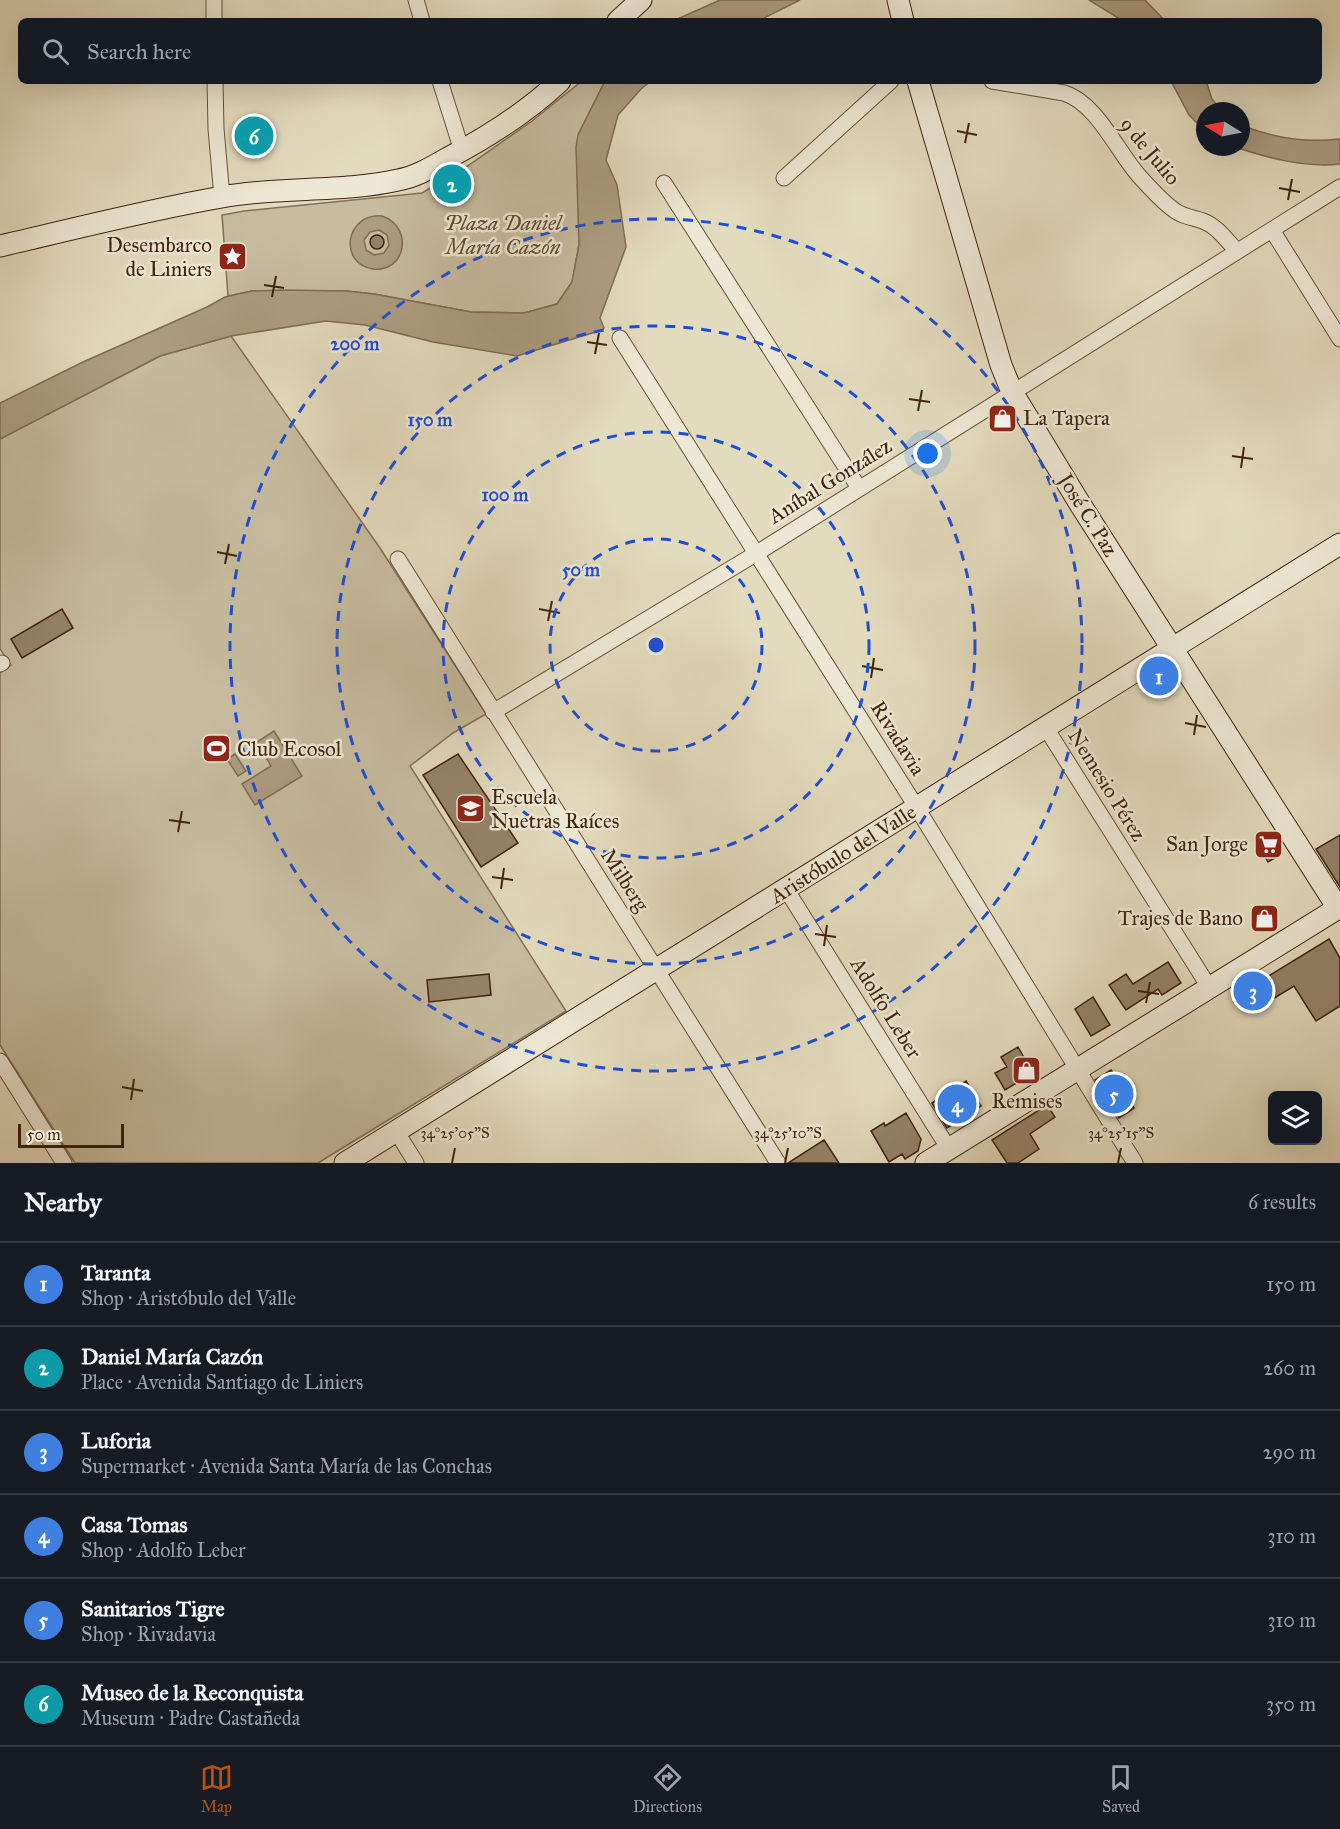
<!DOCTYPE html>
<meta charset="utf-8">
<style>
body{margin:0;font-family:"IM FELL Great Primer",serif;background:#20242c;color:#f1f3f6}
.controls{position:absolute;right:18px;bottom:18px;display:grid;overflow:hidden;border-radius:9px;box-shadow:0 6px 24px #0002}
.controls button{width:54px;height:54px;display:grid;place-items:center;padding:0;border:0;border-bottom:2px solid #363941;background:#171b24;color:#f1f3f6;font:30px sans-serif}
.compass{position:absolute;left:1196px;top:102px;width:54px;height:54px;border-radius:50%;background:#171b24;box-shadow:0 6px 24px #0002;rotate:280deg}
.scale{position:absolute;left:18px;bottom:15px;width:106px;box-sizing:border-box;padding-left:6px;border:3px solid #40240c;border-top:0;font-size:16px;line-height:21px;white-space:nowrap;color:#40240c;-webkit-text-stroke:4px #ede8d5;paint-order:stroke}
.you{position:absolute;left:928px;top:454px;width:21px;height:21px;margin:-15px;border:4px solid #fff;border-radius:50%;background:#1a73e8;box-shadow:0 0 0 9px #1a73e833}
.badge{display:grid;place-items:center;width:39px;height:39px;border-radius:50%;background:#b45309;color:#fff;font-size:20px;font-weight:700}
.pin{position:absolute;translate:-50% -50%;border:3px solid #fff;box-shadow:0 2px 6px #0006}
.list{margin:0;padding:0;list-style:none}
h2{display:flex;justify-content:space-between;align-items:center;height:78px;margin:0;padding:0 24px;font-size:26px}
h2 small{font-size:20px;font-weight:400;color:#9ea1a6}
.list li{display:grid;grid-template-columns:39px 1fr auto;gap:18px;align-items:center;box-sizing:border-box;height:84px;padding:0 24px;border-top:2px solid #363941}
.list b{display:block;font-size:22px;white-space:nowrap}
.list p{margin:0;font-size:20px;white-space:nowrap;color:#9ea1a6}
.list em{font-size:20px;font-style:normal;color:#9ea1a6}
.icon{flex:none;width:33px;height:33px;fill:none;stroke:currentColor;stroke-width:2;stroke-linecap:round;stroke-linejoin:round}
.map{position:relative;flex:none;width:1340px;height:1163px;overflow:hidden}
.search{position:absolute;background:#171b24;box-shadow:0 6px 24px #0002;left:18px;right:18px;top:18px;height:66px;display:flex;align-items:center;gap:15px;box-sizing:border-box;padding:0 21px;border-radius:9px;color:#9ea1a6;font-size:22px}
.sheet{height:582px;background:#171b24}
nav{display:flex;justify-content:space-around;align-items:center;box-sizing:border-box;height:84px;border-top:2px solid #363941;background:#171b24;font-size:16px;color:#9ea1a6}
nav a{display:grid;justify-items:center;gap:3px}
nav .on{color:#b45309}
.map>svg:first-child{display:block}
.green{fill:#c7bca0;stroke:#847056;stroke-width:1.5}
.water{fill:#ac9d81;stroke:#816d52;stroke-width:1.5;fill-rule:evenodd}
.building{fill:#958369;stroke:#40240c;stroke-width:1.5}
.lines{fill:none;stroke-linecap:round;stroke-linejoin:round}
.street-casing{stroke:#695238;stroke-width:17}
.secondary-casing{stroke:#40240c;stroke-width:23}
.street{stroke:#ede8d5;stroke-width:15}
.secondary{stroke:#ede8d5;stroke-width:21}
.ticks{fill:none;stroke:#40240c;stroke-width:2}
.ring{fill:none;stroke:#1d4ed8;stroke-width:3;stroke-dasharray:10 8}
.labels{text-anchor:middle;stroke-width:5;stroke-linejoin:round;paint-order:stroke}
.street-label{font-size:21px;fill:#40240c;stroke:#ede8d5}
.park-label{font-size:21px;font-style:italic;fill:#624a31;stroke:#ede8d5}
.poi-label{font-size:21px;fill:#40240c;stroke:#ede8d5;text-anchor:end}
.ticks-label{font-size:15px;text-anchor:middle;fill:#40240c;stroke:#ede8d5;stroke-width:5;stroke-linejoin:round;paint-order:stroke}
.centre{fill:#1d4ed8;stroke:#ede8d5;stroke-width:3}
.ring-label{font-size:18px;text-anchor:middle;font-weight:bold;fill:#1d4ed8;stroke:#ede8d5;stroke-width:5;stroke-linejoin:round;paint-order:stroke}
</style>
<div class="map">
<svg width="1340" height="1163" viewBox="0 0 1340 1163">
<rect width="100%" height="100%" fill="#e3dbbe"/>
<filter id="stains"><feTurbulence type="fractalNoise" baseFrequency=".00333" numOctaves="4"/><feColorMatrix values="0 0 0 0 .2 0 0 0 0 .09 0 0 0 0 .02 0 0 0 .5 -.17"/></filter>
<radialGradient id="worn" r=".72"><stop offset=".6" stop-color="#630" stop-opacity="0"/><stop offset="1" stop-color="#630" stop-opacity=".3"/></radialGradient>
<path class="green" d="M582 81H605L578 135 579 245 572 282 557 304 524 313 471 312 374 294 346 291H252L228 296 222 215 244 211 422 193 466 167 532 121Z
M231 336 380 548 486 714 453 733 410 766 566 1011 318 1163H75L0 1045V673L11 665 0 649V439L160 356Z"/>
<path class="water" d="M720 0H800L758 21H673Z
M1089 0H1145L1165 21H1123Z
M605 81H651L641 89 618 115 606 160 617 185 626 247 600 318 604 328 602 330 517 356 433 342 365 325 326 321 231 336 160 356 0 439V403L83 362 207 307 225 297 252 291 284 290 346 291 374 294 471 312 524 313 557 304 572 282 579 245 576 147 578 135Z
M1171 81H1206L1212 99 1222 111H1205V131L1189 115Z
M1241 125C1273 138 1306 143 1340 139V164C1305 168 1268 158 1235 147H1241Z
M382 216C414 227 406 273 373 269 338 264 345 213 382 216ZM379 230 387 235 389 245 384 253 374 255 366 250 364 240 370 232Z
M274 731 302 776 255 805 242 784 271 766 257 742Z
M235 754 246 771 238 776 227 759Z"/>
<path class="building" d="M370 242a7 7 0 1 1 14 0a7 7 0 1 1-14 0Z
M1004 410 1012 424 1001 430 993 416Z
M62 609 73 628 22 658 11 639Z
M1164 669 1173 681 1156 691 1149 678Z
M458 754 518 843 481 867 423 775Z
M1340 835V887L1316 849Z
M1270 839 1280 855 1268 862 1259 846Z
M1329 939 1340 958V1006L1316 1021 1294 986 1253 1011 1241 993Z
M1168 962 1181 983 1162 995 1158 989 1126 1010 1109 985 1126 974 1133 984Z
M489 974 491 995 429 1002 427 980Z
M1093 997 1110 1025 1091 1036 1075 1009Z
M1018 1047 1033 1073 1005 1090 995 1073 1007 1067 1001 1057Z
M1111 1070 1134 1108 1119 1118 1095 1080Z
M966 1081 981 1106 947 1128 932 1103Z
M1047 1105 1055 1117 1030 1134 1039 1149 1018 1163H1007L992 1140Z
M906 1113 921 1139 918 1151 905 1159 902 1154 889 1162 871 1131 884 1123 885 1126Z
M824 1140 839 1163H788Z"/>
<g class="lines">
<defs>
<path id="street" d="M214 0V21
M416 0 422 21
M215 81 216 129 222 197
M440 81 462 151
M992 81 1064 93C1097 103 1118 153 1140 177 1151 189 1164 204 1177 212 1185 217 1195 218 1203 221 1217 226 1227 241 1237 251
M784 178 891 81
M664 183 859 488
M1272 230 1340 339
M620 338 917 808 1135 1163
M398 559 778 1163
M0 664 2 663
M493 712 757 553 1340 187
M1046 728 1209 987
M786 889 949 1149
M0 1061 64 1163
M396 1131 416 1163"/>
<path id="secondary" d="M898 0 903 21
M618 21 641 0
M918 81 1001 365 1012 392 1080 504 1338 908
M0 246C74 229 147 210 222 197 280 186 341 193 398 180 416 177 432 167 448 158 488 137 527 112 560 81
M345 1163 1340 544
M926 1163 1340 907"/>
</defs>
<use href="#street" class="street-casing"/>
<use href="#secondary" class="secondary-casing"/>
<use href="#street" class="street"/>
<use href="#secondary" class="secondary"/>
</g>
<path class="ticks" d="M957 131 977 135M965 143 969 123M1279 188 1300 192M1288 200 1292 179M264 285 284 288M272 297 276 276M587 342 607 345M595 354 599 333M909 399 930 402M918 411 922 390M1232 456 1253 459M1241 468 1244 447M217 552 237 556M225 564 229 544M539 609 560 613M548 621 552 601M862 666 883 670M871 678 874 658M1185 723 1206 727M1194 735 1197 715M169 820 190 823M178 832 182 811M492 877 513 880M501 889 504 868M815 934 836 937M824 946 827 925M1138 991 1159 994M1146 1003 1150 982M122 1087 143 1091M131 1100 134 1079M452 1163 455 1148M785 1163 788 1148M1118 1163 1121 1148"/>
<g class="ring">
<circle cx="656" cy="645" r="106"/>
<circle cx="656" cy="645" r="213"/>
<circle cx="656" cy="645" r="319"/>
<circle cx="656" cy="645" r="426"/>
</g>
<defs>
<symbol id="sight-square" viewBox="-11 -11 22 22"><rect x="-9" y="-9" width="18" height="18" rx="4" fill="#8f2418" stroke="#ede8d5"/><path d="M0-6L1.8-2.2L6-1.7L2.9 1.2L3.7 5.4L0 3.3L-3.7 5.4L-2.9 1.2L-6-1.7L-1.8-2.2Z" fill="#fff"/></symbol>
<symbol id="shop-square" viewBox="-11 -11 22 22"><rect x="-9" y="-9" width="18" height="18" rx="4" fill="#8f2418" stroke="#ede8d5"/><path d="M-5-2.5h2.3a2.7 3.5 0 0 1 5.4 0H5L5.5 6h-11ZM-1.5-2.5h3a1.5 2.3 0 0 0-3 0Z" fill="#fff"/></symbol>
<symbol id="stadium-square" viewBox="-11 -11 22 22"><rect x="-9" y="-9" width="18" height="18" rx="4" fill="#8f2418" stroke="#ede8d5"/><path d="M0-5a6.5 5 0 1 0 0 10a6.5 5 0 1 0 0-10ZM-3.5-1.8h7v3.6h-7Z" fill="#fff"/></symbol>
<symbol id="school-square" viewBox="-11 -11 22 22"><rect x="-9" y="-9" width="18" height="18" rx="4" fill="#8f2418" stroke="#ede8d5"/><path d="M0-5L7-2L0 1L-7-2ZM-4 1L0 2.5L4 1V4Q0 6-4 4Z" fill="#fff"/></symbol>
<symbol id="supermarket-square" viewBox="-11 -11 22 22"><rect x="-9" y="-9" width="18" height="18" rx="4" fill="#8f2418" stroke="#ede8d5"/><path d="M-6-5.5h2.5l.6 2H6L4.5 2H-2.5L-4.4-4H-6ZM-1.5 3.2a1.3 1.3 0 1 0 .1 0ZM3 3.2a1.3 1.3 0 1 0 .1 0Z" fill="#fff"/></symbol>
</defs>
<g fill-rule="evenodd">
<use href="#sight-square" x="216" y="240" width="33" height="33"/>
<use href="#shop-square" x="986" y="402" width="33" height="33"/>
<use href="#stadium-square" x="200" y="732" width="33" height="33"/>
<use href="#school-square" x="454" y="792" width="33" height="33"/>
<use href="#supermarket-square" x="1252" y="828" width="33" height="33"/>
<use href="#shop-square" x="1248" y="902" width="33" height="33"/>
<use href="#shop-square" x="1010" y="1054" width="33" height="33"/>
</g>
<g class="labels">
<g class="street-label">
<text transform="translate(1150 151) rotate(50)" y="7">9 de Julio</text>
<text transform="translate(830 481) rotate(-32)" y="7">Aníbal González</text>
<text transform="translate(1088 515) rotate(58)" y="7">José C. Paz</text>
<text transform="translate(898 738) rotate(58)" y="7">Rivadavia</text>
<text transform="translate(1107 785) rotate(58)" y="7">Nemesio Pérez</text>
<text transform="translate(843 854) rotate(-32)" y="7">Aristóbulo del Valle</text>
<text transform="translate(625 880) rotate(57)" y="7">Milberg</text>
<text transform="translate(886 1008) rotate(58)" y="7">Adolfo Leber</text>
</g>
<g class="park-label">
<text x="503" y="230">Plaza Daniel<tspan x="503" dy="24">María Cazón</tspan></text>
</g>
<g class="poi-label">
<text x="212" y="252">Desembarco<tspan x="212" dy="24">de Liniers</tspan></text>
<text x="1023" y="425" text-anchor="start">La Tapera</text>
<text x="237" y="756" text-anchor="start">Club Ecosol</text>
<text x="491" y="804" text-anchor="start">Escuela<tspan x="491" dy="24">Nuetras Raíces</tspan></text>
<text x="1248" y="851">San Jorge</text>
<text x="1243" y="925">Trajes de Bano</text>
<text x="1027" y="1108" text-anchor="middle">Remises</text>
</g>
</g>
<g class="ticks-label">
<text x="455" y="1138">34°25'05"S</text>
<text x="788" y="1138">34°25'10"S</text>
<text x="1121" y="1138">34°25'15"S</text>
</g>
<circle cx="656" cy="645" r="9" class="centre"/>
<g class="ring-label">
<text x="355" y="350">200 m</text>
<text x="430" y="426">150 m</text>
<text x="505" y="501">100 m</text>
<text x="581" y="576">50 m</text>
</g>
<rect width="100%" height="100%" filter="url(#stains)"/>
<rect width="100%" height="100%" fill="url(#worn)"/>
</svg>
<div class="controls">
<button><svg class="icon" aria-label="layers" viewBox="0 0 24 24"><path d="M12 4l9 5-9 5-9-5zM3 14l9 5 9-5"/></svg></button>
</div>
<svg class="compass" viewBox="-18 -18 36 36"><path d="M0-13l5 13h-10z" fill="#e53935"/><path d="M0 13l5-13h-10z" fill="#9ea1a6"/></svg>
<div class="scale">50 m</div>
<div class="you"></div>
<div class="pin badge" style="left:1159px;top:676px;background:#3f7fe0">1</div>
<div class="pin badge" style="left:452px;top:184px;background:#0f9aa8">2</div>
<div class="pin badge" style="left:1253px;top:991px;background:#3f7fe0">3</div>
<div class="pin badge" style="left:957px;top:1104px;background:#3f7fe0">4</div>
<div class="pin badge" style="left:1114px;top:1094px;background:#3f7fe0">5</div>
<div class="pin badge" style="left:254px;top:136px;background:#0f9aa8">6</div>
<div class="search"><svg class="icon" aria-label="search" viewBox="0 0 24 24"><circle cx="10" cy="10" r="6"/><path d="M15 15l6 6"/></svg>Search here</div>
</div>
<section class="sheet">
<h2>Nearby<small>6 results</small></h2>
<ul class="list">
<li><span class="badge" style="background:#3f7fe0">1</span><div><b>Taranta</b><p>Shop · Aristóbulo del Valle</p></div><em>150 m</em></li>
<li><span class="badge" style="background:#0f9aa8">2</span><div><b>Daniel María Cazón</b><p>Place · Avenida Santiago de Liniers</p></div><em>260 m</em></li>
<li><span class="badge" style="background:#3f7fe0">3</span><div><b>Luforia</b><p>Supermarket · Avenida Santa María de las Conchas</p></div><em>290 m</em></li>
<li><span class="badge" style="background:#3f7fe0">4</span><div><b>Casa Tomas</b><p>Shop · Adolfo Leber</p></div><em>310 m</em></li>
<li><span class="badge" style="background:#3f7fe0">5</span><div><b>Sanitarios Tigre</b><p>Shop · Rivadavia</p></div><em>310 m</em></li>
<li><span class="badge" style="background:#0f9aa8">6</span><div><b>Museo de la Reconquista</b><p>Museum · Padre Castañeda</p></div><em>350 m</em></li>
</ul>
</section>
<nav>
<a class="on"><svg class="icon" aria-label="map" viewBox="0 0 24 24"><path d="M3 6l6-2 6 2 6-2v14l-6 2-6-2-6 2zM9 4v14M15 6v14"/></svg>Map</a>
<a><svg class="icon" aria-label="directions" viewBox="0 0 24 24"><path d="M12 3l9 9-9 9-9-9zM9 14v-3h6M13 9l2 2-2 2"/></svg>Directions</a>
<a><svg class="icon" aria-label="saved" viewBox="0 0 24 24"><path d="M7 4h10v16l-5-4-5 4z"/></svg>Saved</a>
</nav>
